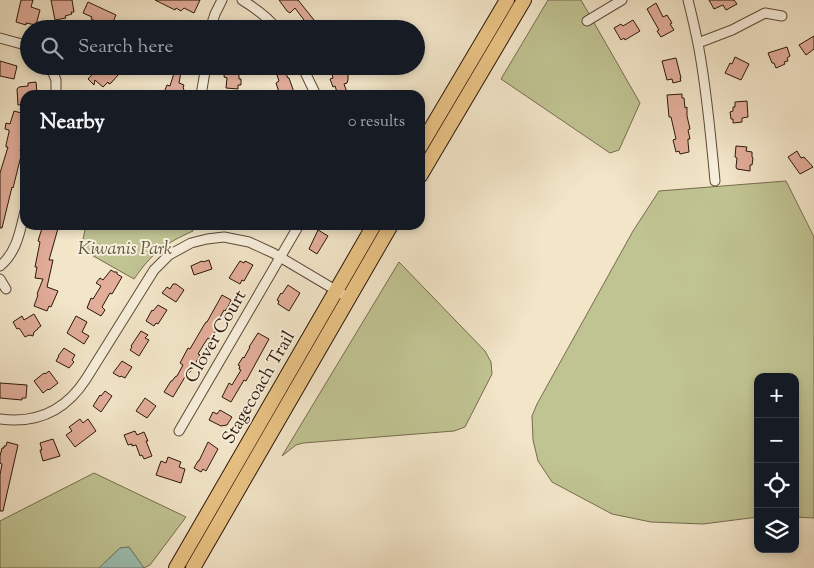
<!DOCTYPE html>
<meta charset="utf-8">
<style>
body{margin:0;font-family:"Sorts Mill Goudy",serif;background:#20242c;color:#f1f3f6}
.controls{position:absolute;right:15px;bottom:15px;display:grid;overflow:hidden;border-radius:10px;box-shadow:0 2px 8px #0003}
.controls button{width:45px;height:45px;display:grid;place-items:center;padding:0;border:0;border-bottom:1px solid #363941;background:#171b24;color:#f1f3f6;font:25px sans-serif}
.list{margin:0;padding:0;list-style:none}
h2{display:flex;justify-content:space-between;align-items:center;height:65px;margin:0;padding:0 20px;font-size:21px}
h2 small{font-size:16px;font-weight:400;color:#9ea1a6}
.icon{flex:none;width:28px;height:28px;fill:none;stroke:currentColor;stroke-width:2;stroke-linecap:round;stroke-linejoin:round}
.map{position:relative;flex:none;width:814px;height:568px;overflow:hidden}
.search{position:absolute;background:#171b24;box-shadow:0 2px 8px #0003;left:20px;top:20px;width:405px;height:55px;display:flex;align-items:center;gap:12px;box-sizing:border-box;padding:0 18px;border-radius:28px;color:#9ea1a6;font-size:19px}
.panel{position:absolute;background:#171b24;box-shadow:0 2px 8px #0003;left:20px;top:90px;width:405px;height:140px;border-radius:15px}
.map>svg:first-child{display:block}
.green{fill:#c0c392;stroke:#766c4e}
.water{fill:#9cbfb2;stroke:#6f7b6f}
.building{fill:#e2ad99;stroke:#2b160b}
.lines{fill:none;stroke-linecap:round;stroke-linejoin:round}
.street-casing{stroke:#5d4a3a;stroke-width:11}
.primary-casing{stroke:#2b160b;stroke-width:16}
.street{stroke:#f7eedb;stroke-width:9}
.primary{stroke:#e9c284;stroke-width:14}
.labels{text-anchor:middle;stroke-width:4;stroke-linejoin:round;paint-order:stroke}
.park-label{font-size:18px;font-style:italic;fill:#5f533a;stroke:#f7eedb}
.street-label{font-size:18px;fill:#2b160b;stroke:#f7eedb}
</style>
<div class="map">
<svg width="814" height="568" viewBox="0 0 814 568">
<rect width="100%" height="100%" fill="#f2e5c8"/>
<filter id="stains"><feTurbulence type="fractalNoise" baseFrequency=".004" numOctaves="4"/><feColorMatrix values="0 0 0 0 .2 0 0 0 0 .09 0 0 0 0 .02 0 0 0 .5 -.17"/></filter>
<radialGradient id="worn" r=".72"><stop offset=".6" stop-color="#630" stop-opacity="0"/><stop offset="1" stop-color="#630" stop-opacity=".3"/></radialGradient>
<path class="green" d="M548 0H581L640 103 619 150 610 153 501 79Z
M786 181 814 237V518L795 517V377H758V517L703 524 651 522 612 514 552 482 538 461 533 440 532 416 537 404 633 231 659 191Z
M86 225H191L193 231C164 244 152 253 134 279L81 249Z
M399 262 485 351 491 362 492 374 465 427 454 431 303 443 296 445 282 456Z
M94 473 186 517 150 565 144 568 129 547 120 548 99 568H0V521Z"/>
<path class="water" d="M129 547 144 568H99L120 548Z"/>
<path class="building" d="M21 0H33L31 7 40 10 36 25 26 23V25L16 22Z
M51 0H72L74 12H71L72 14 65 16 66 18 55 20Z
M155 0H200L194 13 184 8 181 11 176 8 175 10Z
M279 0H298L318 25 313 29H299L304 25 301 22 304 20 295 8 290 13 287 11Z
M709 0H734L737 4 726 10 723 5 714 9Z
M88 2 116 15 112 24 110 23 108 27 91 19 92 17 83 13Z
M656 3 663 17 667 15 672 23 670 24 674 30 661 37 657 31 659 30 647 9Z
M633 20 640 31 625 40 624 38 621 40 614 28 621 24 623 26Z
M814 36V49L806 55 799 45Z
M787 47 790 56 787 58 788 61 784 62 785 64 776 68 774 63H772L768 53Z
M735 57 749 64 741 80 725 73 730 63 732 64Z
M676 58 681 78H680L681 81 673 83 672 79 667 80 662 61Z
M0 61 17 66 14 79 0 76Z
M105 66 111 71H117L118 75 111 83 109 84 108 82 103 87 95 80 94 85 88 79 97 69V72L98 73Z
M168 66H182L179 83 184 85 183 88 184 89 182 95H165L166 91 165 90 167 85 170 86 174 73 167 72Z
M274 66H282L288 78H289L295 95H280L276 83 279 81Z
M341 66H344L348 75V80L347 83 344 84 348 95H338L335 86 333 87 330 79 333 78 332 74 335 73 333 69Z
M225 67 233 68V71H239V79H241V85H238V89L226 88 227 78 224 77Z
M36 82 37 93H35V95H25V104L18 105 17 89 19 87 28 86V83Z
M682 94V98H684L685 108 687 107V116L690 129 688 130 690 139H688V142L689 152 680 154 679 151 676 152 673 140 676 139 671 117H669L667 95Z
M747 101 748 117 742 118V122L733 123V119H731L730 112 733 111V107H735V102Z
M14 111 25 114V136H24L20 151 22 152 13 188 12 187 2 228H0V173L8 147H6V145L9 132V130L5 129 6 123 10 124Z
M736 146 747 147 746 151 752 152V157L753 158 752 165H750V171L737 169 736 167 737 158 735 157Z
M797 151 801 158 804 157 813 167 800 174 788 157Z
M43 225H59L49 260H53L47 287 58 291 51 307 49 306 47 311 34 306 38 295 37 294 43 279 35 278 37 267H35L40 242 38 241Z
M318 230 328 236 317 254 309 249Z
M209 260 212 269 194 275 191 266 202 261 203 262Z
M240 261 244 263 245 261 253 265 244 281 242 280 240 284 229 278Z
M111 270 114 272H117V274L122 277 112 294 110 293 102 307 105 310 101 316 87 308 91 298 93 299 101 286 96 283 100 278 103 280Z
M173 284H176L184 290 176 302 162 293 167 287 170 289Z
M288 285 300 293 289 311 278 304 279 301 277 300 281 293 282 294Z
M222 295 231 300 229 305 225 311 224 310 215 327 217 328 211 340 208 338 204 344 198 354 200 355 192 370 189 373 188 372 173 397 164 392 171 381H172L175 377 177 376 183 365 180 363 188 348 190 349 204 325 206 322H207Z
M158 305 167 310 158 324 156 323 154 326 146 321 152 310 153 311Z
M34 314 41 326 38 328V329L34 332 33 336 29 335 25 337 19 328 17 329 13 322 22 316 24 320Z
M76 316 87 322 82 332 89 336 84 344 67 333Z
M141 331 148 335 145 338 149 340 139 356 130 350 132 347 131 346Z
M258 333 269 339 246 381 244 380 231 402 222 397 229 383 232 385 241 370 239 369 240 366 238 365 243 357 244 358 250 347H249Z
M64 348 75 355 72 360 74 362 69 368 56 361 59 356H58Z
M122 361 132 367 125 378 121 376 120 377 113 373Z
M49 371 58 383 49 390 48 389 43 393 34 381 44 373 45 374Z
M0 383 27 385 26 398H22V400L0 398Z
M105 391 112 396 101 412 93 406 100 395 101 396Z
M145 398 156 406 147 418 136 411Z
M220 410 232 417 227 425 221 426 209 420 213 412 217 414Z
M80 419 83 423 88 419 96 431 75 447 66 435 72 431 69 427Z
M135 431 137 435 144 432 148 441H146L152 456 144 459 142 455 140 456 136 445 132 446V444L128 445 124 435Z
M53 439 60 456 43 461 40 450H42L40 443Z
M7 442 18 445 3 511H0V475L2 464 0 463V456L2 448H4V446H6Z
M208 442 218 449 206 471 203 469 201 472 194 468 198 461H199Z
M168 457 181 462 179 467 185 469 181 483 156 475 161 461 166 463Z"/>
<g class="lines">
<defs>
<path id="street" d="M242 0C255 8 268 17 277 29
M688 0C692 16 696 33 699 49 707 93 711 137 715 181
M587 21 622 0
M210 29 215 14 222 0
M0 38 29 46
M698 43 732 30 765 13 782 16
M50 66 56 80V95
M302 66 316 95
M201 95 206 66
M0 266C17 252 20 231 25 211
M0 279 6 289
M0 419C37 424 66 410 86 379L154 270 169 255 191 243 207 239 224 237 249 242 273 253 349 298
M179 431 299 225"/>
<path id="primary" d="M420 147 507 0
M420 176 524 0
M176 568 374 225
M193 568 391 225"/>
</defs>
<use href="#street" class="street-casing"/>
<use href="#primary" class="primary-casing"/>
<use href="#street" class="street"/>
<use href="#primary" class="primary"/>
</g>
<g class="labels">
<g class="park-label">
<text x="125" y="254">Kiwanis Park</text>
</g>
<g class="street-label">
<text transform="translate(215 336) rotate(-60)" y="6">Clover Court</text>
<text transform="translate(258 387) rotate(-60)" y="6">Stagecoach Trail</text>
</g>
</g>
<rect width="100%" height="100%" filter="url(#stains)"/>
<rect width="100%" height="100%" fill="url(#worn)"/>
</svg>
<div class="controls">
<button>+</button>
<button>−</button>
<button><svg class="icon" aria-label="locate" viewBox="0 0 24 24"><circle cx="12" cy="12" r="6"/><path d="M12 2v4M12 18v4M2 12h4M18 12h4"/></svg></button>
<button><svg class="icon" aria-label="layers" viewBox="0 0 24 24"><path d="M12 4l9 5-9 5-9-5zM3 14l9 5 9-5"/></svg></button>
</div>
<div class="search"><svg class="icon" aria-label="search" viewBox="0 0 24 24"><circle cx="10" cy="10" r="6"/><path d="M15 15l6 6"/></svg>Search here</div>
<section class="panel">
<h2>Nearby<small>0 results</small></h2>
<ul class="list">
</ul>
</section>
</div>
